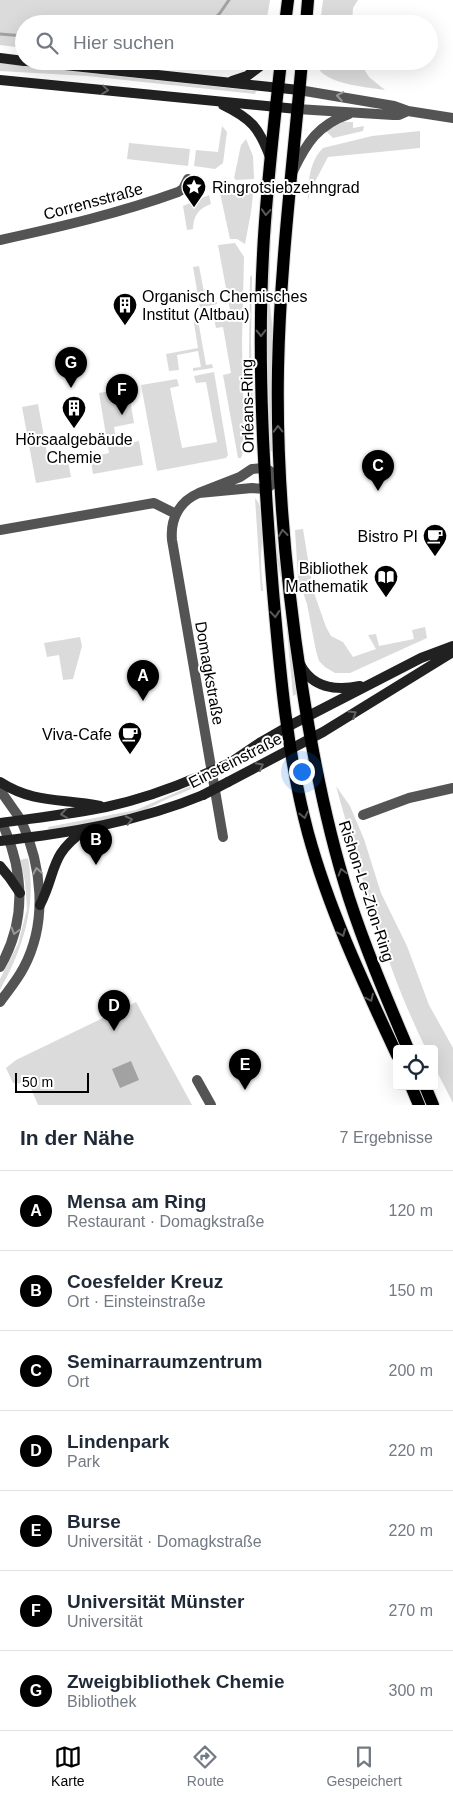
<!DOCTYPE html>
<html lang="de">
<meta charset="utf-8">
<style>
body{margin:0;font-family:Arial,sans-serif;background:#f6f6f7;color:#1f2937}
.controls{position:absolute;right:15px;bottom:15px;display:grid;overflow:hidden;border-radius:5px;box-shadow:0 5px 20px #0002}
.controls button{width:45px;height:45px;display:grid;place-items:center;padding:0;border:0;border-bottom:1px solid #e0e1e3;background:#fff;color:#1f2937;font:25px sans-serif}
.scale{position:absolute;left:15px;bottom:12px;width:74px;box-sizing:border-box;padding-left:5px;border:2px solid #000;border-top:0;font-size:14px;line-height:18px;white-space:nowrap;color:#000;-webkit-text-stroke:4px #fff;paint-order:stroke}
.you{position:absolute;left:301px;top:771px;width:18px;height:18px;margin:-12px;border:4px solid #fff;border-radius:50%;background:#1a73e8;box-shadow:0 0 0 8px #1a73e833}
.badge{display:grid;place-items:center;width:32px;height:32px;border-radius:50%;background:#000;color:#fff;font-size:16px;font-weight:700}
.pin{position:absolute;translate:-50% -41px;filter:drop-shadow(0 1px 2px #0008)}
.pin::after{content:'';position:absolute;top:26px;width:18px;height:15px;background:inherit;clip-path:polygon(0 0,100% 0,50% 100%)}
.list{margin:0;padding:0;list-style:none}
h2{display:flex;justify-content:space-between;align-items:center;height:65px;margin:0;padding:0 20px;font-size:21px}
h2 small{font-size:16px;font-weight:400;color:#747a83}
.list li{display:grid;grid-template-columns:32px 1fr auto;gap:15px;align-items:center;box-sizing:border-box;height:80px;padding:0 20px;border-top:1px solid #e0e1e3}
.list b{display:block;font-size:19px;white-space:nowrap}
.list p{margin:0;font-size:16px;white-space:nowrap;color:#747a83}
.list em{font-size:16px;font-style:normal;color:#747a83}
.icon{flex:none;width:28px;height:28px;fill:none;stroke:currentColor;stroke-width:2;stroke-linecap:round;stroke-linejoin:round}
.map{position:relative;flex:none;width:453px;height:1105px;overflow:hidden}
.search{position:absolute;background:#fff;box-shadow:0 5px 20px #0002;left:15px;right:15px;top:15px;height:55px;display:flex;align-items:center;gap:12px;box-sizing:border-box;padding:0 18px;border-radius:28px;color:#747a83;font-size:19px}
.sheet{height:625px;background:#fff}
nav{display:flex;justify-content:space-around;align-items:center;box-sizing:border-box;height:70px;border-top:1px solid #e0e1e3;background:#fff;font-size:14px;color:#747a83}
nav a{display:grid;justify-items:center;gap:2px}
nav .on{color:#000}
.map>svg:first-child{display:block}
.green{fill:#dbdbdb}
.water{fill:#a2a2a2}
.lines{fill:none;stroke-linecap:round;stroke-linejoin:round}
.stream{stroke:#a2a2a2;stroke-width:3}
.primary-casing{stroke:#dbdbdb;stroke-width:14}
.minor{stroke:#545454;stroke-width:10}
.tertiary{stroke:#545454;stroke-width:10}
.secondary{stroke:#212121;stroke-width:10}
.primary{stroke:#000;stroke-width:12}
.secondary-bridge{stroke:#212121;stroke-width:10}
.oneway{stroke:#646464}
.oneway2{stroke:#989898}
.oneway3{stroke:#595959}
.labels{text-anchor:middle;stroke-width:4;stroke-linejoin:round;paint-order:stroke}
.poi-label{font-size:16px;fill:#000;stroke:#fff;text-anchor:end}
.street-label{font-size:16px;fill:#000;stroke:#fff}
</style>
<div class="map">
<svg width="453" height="1105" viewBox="0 0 453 1105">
<rect width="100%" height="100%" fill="#fff"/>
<path class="green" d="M0 0H270L266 24H24V48L0 45Z
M323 0H358L353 8 352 22 347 24H320Z
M316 61H359L369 77 385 90C367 87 317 84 316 61Z
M0 63 256 91 255 94 87 76 0 71Z
M343 122H353V128L364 126 363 131 333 138 326 131Z
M222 126 227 132 223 163 215 169 194 166 196 150 218 152Z
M279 129 280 130 271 237 269 297 274 341V451H270L266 305 270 216Z
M420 131V148L328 157 310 191 308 201C308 183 309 162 323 148L372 136Z
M246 139 253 156 254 179 236 180 234 178 241 145Z
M129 143 190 149 188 166 127 159Z
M238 184 254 185 251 212 245 244 237 239H230L220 193 221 191Z
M209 195 211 204C199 208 193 216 193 229L187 230 183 206Z
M235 243 244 257 242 341 244 449 241 458H238L223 375 231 373 223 327 216 328 213 314 230 310 218 245Z
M199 266 206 303 217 302V304L200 308 193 267Z
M252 275 251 343 254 443 253 454 249 352 250 277Z
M204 315 205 319 198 320 206 365 212 364 213 368 193 371V368L201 367 198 351 177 355 179 370 169 371 166 354 198 348 193 317Z
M214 372 228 455 226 458 157 471 141 385 177 379 179 386 170 388 182 448 217 442 206 382 196 383 194 376Z
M128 388 134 423 114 427 117 445 139 441 143 465 93 474 90 457 109 453 99 393Z
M38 404 49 464 68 461 71 477 36 483 22 407Z
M255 498C268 513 261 540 261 559 261 570 262 580 263 591H261Z
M273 505 278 555 284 581 299 693 293 696 283 588 276 555Z
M303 529 313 590 326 627 331 636 343 642 353 657 376 649 368 635 376 634 379 646 414 639 412 630 425 627 427 638 350 673H335L325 667 319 661 316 651 307 604 298 578 295 530Z
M80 637 82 646 73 679 63 680 59 655 47 657 44 643Z
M200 782 201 785 167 799 141 812 111 820 49 830 48 827 136 810Z
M336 786 350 806 364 839 381 893 407 946 429 1005 453 1048V1103L434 1066V1049H426C385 966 361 875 336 786Z
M28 858C37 905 23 949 0 990V979L18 944 27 909 25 882 20 860Z
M136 1002 192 1105H38L29 1084 13 1083 6 1068 16 1060Z"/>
<path class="water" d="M131 1061 139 1080 120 1088 112 1069Z"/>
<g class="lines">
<path class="stream" d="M209 24 220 13 229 0
M0 34 24 36"/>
<defs>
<path id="primary" d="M285 24 288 0
M306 24 308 0
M281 61C274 125 266 190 263 254 257 366 264 479 273 591 280 672 287 754 308 833 329 910 363 982 397 1055
M302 61C293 164 280 266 278 369 276 475 286 581 302 686 313 758 327 829 349 898 366 950 387 999 408 1049
M411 1086 419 1105
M425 1086 433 1105"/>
</defs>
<use href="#primary" class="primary-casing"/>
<path class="minor" d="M299 90 394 106 408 111 453 118
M297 109 393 115H399L408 111
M293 171C307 142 318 125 349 114
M0 240C60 227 120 213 178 192L183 189 188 179
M199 493 252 488 266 489 280 478 265 468 252 469 240 477 199 493C180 501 170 518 172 540L223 837
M0 530 154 503 176 514
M0 790 21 820
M363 815 409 798 453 788
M197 1080 211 1105"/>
<path class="tertiary" d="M0 967C27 920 24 871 2 823
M0 1002C8 991 18 979 24 967 48 921 42 866 21 820"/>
<path class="secondary" d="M0 58 24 61
M27 61 299 90
M0 80 297 109
M232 81 247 76 267 61
M223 105C252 119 259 128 270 157
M300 664C312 688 336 691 360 686
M230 763 261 742 287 727 421 658 453 646
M0 782C34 804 63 798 100 806
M228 782 323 732 453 652
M0 823C35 818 71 814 106 807 138 800 170 789 200 776
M0 841C69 833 138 822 203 795
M0 866 9 877 20 893
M40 905C57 872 49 855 84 831"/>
<use href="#primary" class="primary"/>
<path class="secondary-bridge" d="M200 776 230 763
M203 795 228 782"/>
</g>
<defs><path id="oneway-chevron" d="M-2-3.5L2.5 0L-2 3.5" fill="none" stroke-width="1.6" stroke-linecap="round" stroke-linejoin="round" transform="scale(1.25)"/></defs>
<g class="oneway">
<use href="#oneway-chevron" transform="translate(105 90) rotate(6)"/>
<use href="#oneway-chevron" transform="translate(353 714) rotate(-32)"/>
<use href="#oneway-chevron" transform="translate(260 766) rotate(-28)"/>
<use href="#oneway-chevron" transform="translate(64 814) rotate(171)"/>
<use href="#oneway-chevron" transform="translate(129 820) rotate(-12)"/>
</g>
<g class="oneway2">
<use href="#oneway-chevron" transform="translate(340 96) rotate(-170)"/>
<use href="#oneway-chevron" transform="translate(37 871) rotate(-100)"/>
<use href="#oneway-chevron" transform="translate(15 931) rotate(106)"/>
</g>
<g class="oneway3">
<use href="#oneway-chevron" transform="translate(266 212) rotate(94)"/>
<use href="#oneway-chevron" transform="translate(261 333) rotate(89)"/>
<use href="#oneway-chevron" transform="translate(278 429) rotate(-91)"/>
<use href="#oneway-chevron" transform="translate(283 533) rotate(-96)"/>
<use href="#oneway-chevron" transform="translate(275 614) rotate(85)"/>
<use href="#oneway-chevron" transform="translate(304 815) rotate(77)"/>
<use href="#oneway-chevron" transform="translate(342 872) rotate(-106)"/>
<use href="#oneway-chevron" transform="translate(342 933) rotate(68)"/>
<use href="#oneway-chevron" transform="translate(370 998) rotate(64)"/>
</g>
<defs>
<symbol id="sight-pin" viewBox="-11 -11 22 30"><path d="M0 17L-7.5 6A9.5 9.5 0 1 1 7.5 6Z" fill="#000" stroke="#fff"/><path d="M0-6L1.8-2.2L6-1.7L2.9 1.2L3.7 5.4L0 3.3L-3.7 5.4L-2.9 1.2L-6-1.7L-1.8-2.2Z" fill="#fff"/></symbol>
<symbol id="building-pin" viewBox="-11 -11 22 30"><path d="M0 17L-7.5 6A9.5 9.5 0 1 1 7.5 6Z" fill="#000" stroke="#fff"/><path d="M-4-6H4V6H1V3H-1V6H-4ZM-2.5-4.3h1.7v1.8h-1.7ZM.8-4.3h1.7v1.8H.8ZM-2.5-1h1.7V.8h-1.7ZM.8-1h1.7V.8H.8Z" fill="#fff"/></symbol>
<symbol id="cafe-pin" viewBox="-11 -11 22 30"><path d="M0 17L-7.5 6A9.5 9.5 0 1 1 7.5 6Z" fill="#000" stroke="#fff"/><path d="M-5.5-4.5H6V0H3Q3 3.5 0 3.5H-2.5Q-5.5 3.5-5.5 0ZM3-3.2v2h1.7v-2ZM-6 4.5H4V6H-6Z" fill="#fff"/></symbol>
<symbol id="library-pin" viewBox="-11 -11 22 30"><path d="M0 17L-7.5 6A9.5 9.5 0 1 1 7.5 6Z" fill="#000" stroke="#fff"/><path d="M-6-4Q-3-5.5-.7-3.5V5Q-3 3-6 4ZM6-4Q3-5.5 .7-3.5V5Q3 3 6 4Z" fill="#fff"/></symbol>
</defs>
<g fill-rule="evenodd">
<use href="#sight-pin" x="180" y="173" width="28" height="38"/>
<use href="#building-pin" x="111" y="291" width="28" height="38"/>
<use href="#building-pin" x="60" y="394" width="28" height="38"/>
<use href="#cafe-pin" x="421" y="522" width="28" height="38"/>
<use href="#library-pin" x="372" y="563" width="28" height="38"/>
<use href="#cafe-pin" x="116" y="720" width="28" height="38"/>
</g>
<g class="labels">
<g class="poi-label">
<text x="212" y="193" text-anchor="start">Ringrotsiebzehngrad</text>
<text x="142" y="302" text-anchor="start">Organisch Chemisches<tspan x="142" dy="18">Institut (Altbau)</tspan></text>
<text x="74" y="445" text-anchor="middle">Hörsaalgebäude<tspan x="74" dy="18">Chemie</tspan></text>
<text x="418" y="542">Bistro PI</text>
<text x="368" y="574">Bibliothek<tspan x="368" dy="18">Mathematik</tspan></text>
<text x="112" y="740">Viva-Cafe</text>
</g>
<g class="street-label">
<text transform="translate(93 201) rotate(-15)" y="6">Corrensstraße</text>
<text transform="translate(247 406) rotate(-91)" y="6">Orléans-Ring</text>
<text transform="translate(210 673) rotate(80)" y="6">Domagkstraße</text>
<text transform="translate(235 760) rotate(-27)" y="6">Einsteinstraße</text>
<text transform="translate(367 891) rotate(72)" y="6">Rishon-Le-Zion-Ring</text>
</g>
</g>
</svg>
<div class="controls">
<button><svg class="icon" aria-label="locate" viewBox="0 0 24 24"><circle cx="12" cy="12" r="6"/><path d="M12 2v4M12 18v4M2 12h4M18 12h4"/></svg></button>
</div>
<div class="scale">50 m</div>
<div class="you"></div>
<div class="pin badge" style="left:143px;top:701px">A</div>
<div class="pin badge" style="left:96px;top:865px">B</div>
<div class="pin badge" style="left:378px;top:491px">C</div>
<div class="pin badge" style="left:114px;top:1031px">D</div>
<div class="pin badge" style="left:245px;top:1090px">E</div>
<div class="pin badge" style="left:122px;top:415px">F</div>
<div class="pin badge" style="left:71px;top:388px">G</div>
<div class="search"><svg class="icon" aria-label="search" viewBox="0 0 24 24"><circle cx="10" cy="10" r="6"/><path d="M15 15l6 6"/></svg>Hier suchen</div>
</div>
<section class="sheet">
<h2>In der Nähe<small>7 Ergebnisse</small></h2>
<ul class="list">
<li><span class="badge">A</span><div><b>Mensa am Ring</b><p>Restaurant · Domagkstraße</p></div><em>120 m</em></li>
<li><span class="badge">B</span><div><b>Coesfelder Kreuz</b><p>Ort · Einsteinstraße</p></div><em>150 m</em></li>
<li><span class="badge">C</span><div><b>Seminarraumzentrum</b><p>Ort</p></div><em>200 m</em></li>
<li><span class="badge">D</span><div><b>Lindenpark</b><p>Park</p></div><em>220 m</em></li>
<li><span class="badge">E</span><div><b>Burse</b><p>Universität · Domagkstraße</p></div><em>220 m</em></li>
<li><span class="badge">F</span><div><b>Universität Münster</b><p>Universität</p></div><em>270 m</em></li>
<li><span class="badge">G</span><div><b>Zweigbibliothek Chemie</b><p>Bibliothek</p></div><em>300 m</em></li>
</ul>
</section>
<nav>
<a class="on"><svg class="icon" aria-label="map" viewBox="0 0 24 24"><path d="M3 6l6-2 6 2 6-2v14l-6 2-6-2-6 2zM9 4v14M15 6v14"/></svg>Karte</a>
<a><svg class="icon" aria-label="directions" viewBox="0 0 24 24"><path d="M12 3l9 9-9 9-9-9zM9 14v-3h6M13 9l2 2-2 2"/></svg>Route</a>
<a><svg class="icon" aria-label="saved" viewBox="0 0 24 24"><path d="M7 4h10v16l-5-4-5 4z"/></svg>Gespeichert</a>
</nav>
